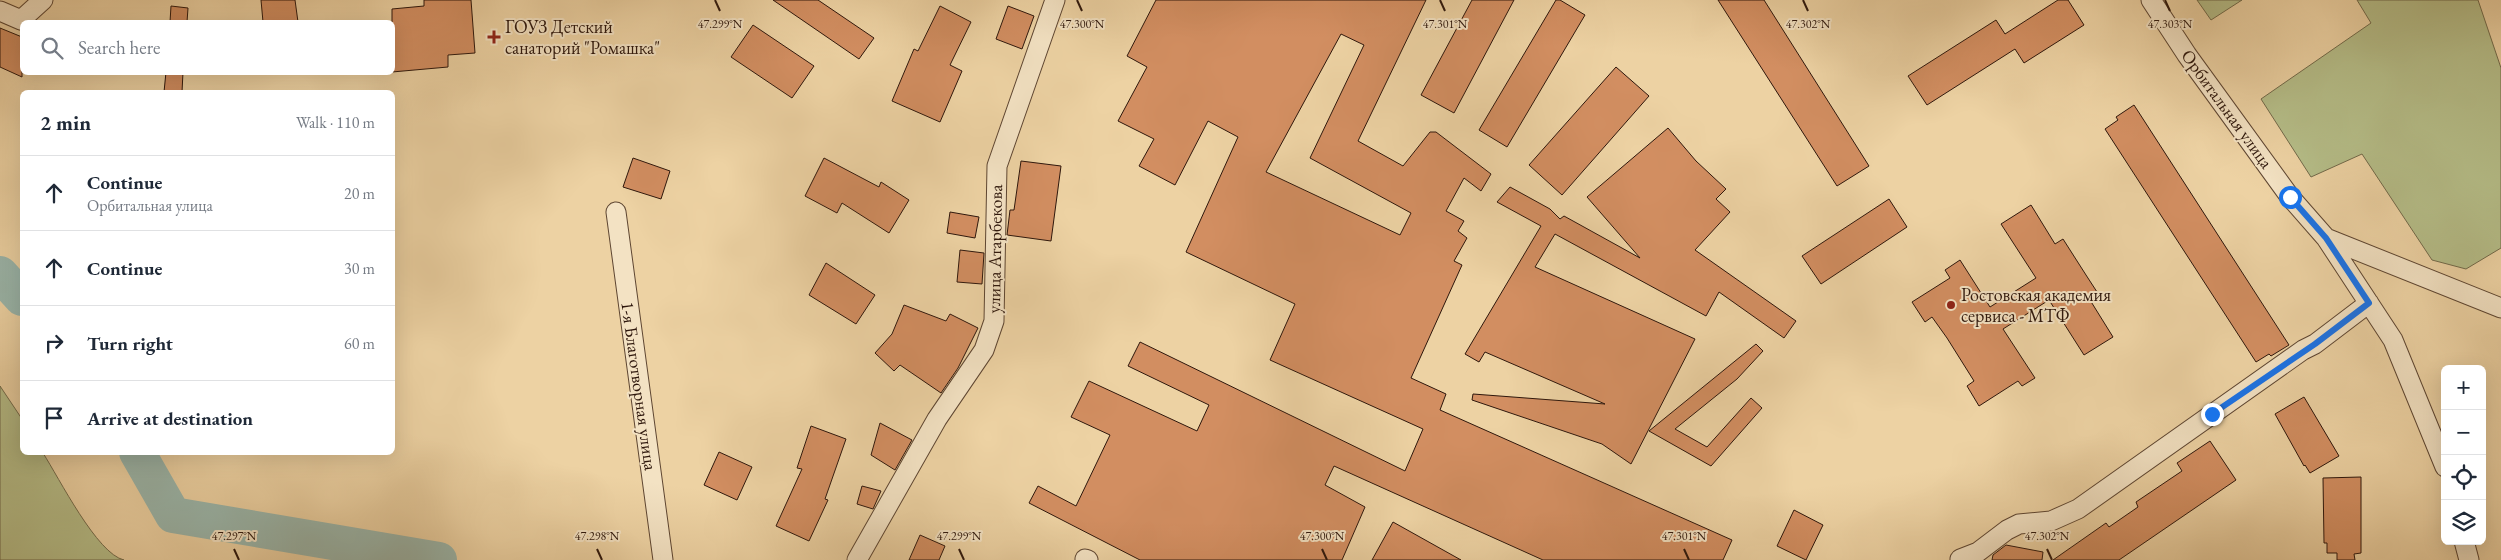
<!DOCTYPE html>
<meta charset="utf-8">
<style>
body{margin:0;font-family:"EB Garamond",serif;background:#f6f6f7;color:#1f2937}
.controls{position:absolute;right:15px;bottom:15px;display:grid;overflow:hidden;border-radius:8px;box-shadow:0 5px 20px #0002}
.controls button{width:45px;height:45px;display:grid;place-items:center;padding:0;border:0;border-bottom:1px solid #e0e1e3;background:#fff;color:#1f2937;font:25px sans-serif}
.stop{position:absolute;width:15px;height:15px;margin:-11px;border:4px solid #1a73e8;border-radius:50%;background:#fff}
.stop.end{background:#1a73e8;border-color:#fff;box-shadow:0 1px 5px #0008}
.list{margin:0;padding:0;list-style:none}
h2{display:flex;justify-content:space-between;align-items:center;height:65px;margin:0;padding:0 20px;font-size:21px}
h2 small{font-size:16px;font-weight:400;color:#747a83}
.list li{display:grid;grid-template-columns:32px 1fr auto;gap:15px;align-items:center;box-sizing:border-box;height:75px;padding:0 20px;border-top:1px solid #e0e1e3}
.list b{display:block;font-size:19px;white-space:nowrap}
.list p{margin:0;font-size:16px;white-space:nowrap;color:#747a83}
.list em{font-size:16px;font-style:normal;color:#747a83}
.icon{flex:none;width:28px;height:28px;fill:none;stroke:currentColor;stroke-width:2;stroke-linecap:round;stroke-linejoin:round}
.map{position:relative;flex:none;width:2501px;height:560px;overflow:hidden}
.search{position:absolute;background:#fff;box-shadow:0 5px 20px #0002;left:20px;top:20px;width:375px;height:55px;display:flex;align-items:center;gap:12px;box-sizing:border-box;padding:0 18px;border-radius:8px;color:#747a83;font-size:19px}
.panel{position:absolute;background:#fff;box-shadow:0 5px 20px #0002;left:20px;top:90px;width:375px;height:365px;border-radius:8px}
.map>svg:first-child{display:block}
.green{fill:#b5bd88;stroke:#726a4a}
.lines{fill:none;stroke-linecap:round;stroke-linejoin:round}
.river{stroke:#9ab6ab;stroke-width:36}
.building{fill:#d28e61;stroke:#2e170c;fill-rule:evenodd}
.minor-casing{stroke:#5e4632;stroke-width:21}
.minor{stroke:#f3e2c3;stroke-width:19}
.route{stroke:#1a73e8;stroke-width:6}
.ticks{fill:none;stroke:#2e170c;stroke-width:2}
.poi-dot{fill:#8f2418;stroke:#f3e2c3;stroke-width:2}
.labels{text-anchor:middle;stroke-width:4;stroke-linejoin:round;paint-order:stroke}
.poi-label{font-size:18px;fill:#2e170c;stroke:#f3e2c3;text-anchor:start}
.street-label{font-size:18px;fill:#2e170c;stroke:#f3e2c3}
.ticks-label{font-size:12px;text-anchor:middle;fill:#2e170c;stroke:#f3e2c3;stroke-width:4;stroke-linejoin:round;paint-order:stroke}
</style>
<div class="map">
<svg width="2501" height="560" viewBox="0 0 2501 560">
<rect width="100%" height="100%" fill="#edd2a3"/>
<filter id="stains"><feTurbulence type="fractalNoise" baseFrequency=".004" numOctaves="4"/><feColorMatrix values="0 0 0 0 .2 0 0 0 0 .09 0 0 0 0 .02 0 0 0 .5 -.17"/></filter>
<radialGradient id="worn" r=".72"><stop offset=".6" stop-color="#630" stop-opacity="0"/><stop offset="1" stop-color="#630" stop-opacity=".3"/></radialGradient>
<path class="green" d="M2197 0H2242L2211 20Z
M2357 0H2478L2501 68V248L2466 269 2432 260 2362 154 2311 177 2261 99 2371 23Z
M0 386 22 419V452L43 453C59 478 97 554 124 560H0Z"/>
<g class="lines">
<path class="river" d="M0 274 22 298
M137 452 173 515 439 560"/>
</g>
<path class="building" d="M261 0H295L298 22H263Z
M424 0H471L475 53 448 55V67L392 72V9L424 6Z
M773 0H818L874 38 859 59Z
M1156 0H1426L1358 141 1403 166 1430 132H1436L1491 174 1481 191 1464 178 1446 211 1464 221 1458 231 1467 238 1454 261 1462 265 1411 378 1446 394 1440 410 1732 540 1723 560H1543L1334 466 1325 485 1365 507 1342 560H1140L1029 503 1038 486 1076 506 1110 435 1071 417 1089 381 1197 431 1209 405 1128 366 1140 342 1405 471 1423 429 1270 360 1295 304 1186 252 1238 137 1208 121 1175 185 1139 166 1154 139 1118 121 1147 67 1127 56ZM1341 34 1364 45 1310 158 1411 213 1400 235 1266 172Z
M1472 0H1514L1454 113 1421 95Z
M1556 0H1560L1585 15 1507 147 1479 130Z
M1718 0H1764L1869 166 1837 186Z
M2058 0H2068L2084 25 2024 63 2015 49 1927 105 1908 76 1996 20 2005 34Z
M171 6 188 8 187 22H170Z
M940 6 971 22 950 65 962 71 940 122 892 101 914 49 918 51Z
M1008 6 1034 16 1022 49 996 39Z
M753 25 814 66 792 98 731 57Z
M0 28 22 37V77L0 67Z
M1616 67 1649 96 1562 195 1529 165Z
M166 72H183L182 92H164Z
M2134 105 2289 345 2271 356 2269 354 2256 362 2105 129 2118 120 2116 117Z
M1668 128 1696 161 1726 189 1716 199 1730 212 1695 250 1796 321 1784 338 1719 292 1706 316 1555 234 1535 267 1695 339 1631 464 1602 444 1472 400 1473 394 1605 404 1485 352 1479 362 1465 354 1541 226 1497 202 1510 187 1550 209 1560 219 1564 216 1640 258 1587 197Z
M633 158 670 171 661 199 623 187Z
M824 158 879 187 881 182 909 200 889 233 842 203 837 213 805 196Z
M1021 161 1061 166 1051 241 1007 235 1010 210H1014Z
M1889 199 1907 227 1821 284 1802 256Z
M2031 205 2055 244 2063 239 2086 275 2099 295 2090 300 2113 337 2084 355 2049 300 2003 329 2035 378 2022 386 2018 381 1979 406 1967 386 1974 381 1947 338 1932 317 1925 322 1912 302 1950 278 1945 270 1960 260 1990 307 2036 278 2001 224Z
M950 212 979 217 975 238 947 233Z
M960 250 984 253 982 284 957 282Z
M826 263 875 295 856 324 809 295Z
M904 305 946 321 950 314 978 328 958 368 941 393 900 365 894 371 875 353 892 334Z
M1756 344 1763 351 1737 379 1675 429 1707 447 1751 398 1762 408 1711 466 1649 431Z
M2304 397 2339 456 2310 473 2305 465 2304 466 2275 414Z
M880 423 912 440 895 470 871 455Z
M811 426 846 439 825 499 828 500 809 541 776 526 802 469 797 468Z
M2210 441 2236 480 2119 560H2053L2106 523 2109 527 2138 507 2136 502 2182 471 2177 463Z
M719 452 752 467 737 500 704 485Z
M2361 477V553L2354 554 2355 560H2337V553H2327V543H2324L2323 478Z
M862 486 881 491 873 509 857 504Z
M1794 510 1823 525 1806 560 1777 546Z
M1393 522 1461 560H1372Z
M920 535 945 546 939 560H909Z
M2006 545 2043 552 2042 560H1992L1993 555Z"/>
<g class="lines">
<defs>
<path id="minor" d="M2151 0 2187 55 2290 197 2326 238 2393 340 2445 467
M0 11 21 20 43 0
M616 212 663 560
M2326 238 2501 308
M2464 541 2469 560
M1085 559 1088 560
M1960 559 1978 552 2007 530 2019 524 2051 521 2078 509 2303 350 2315 344 2369 303
M857 560 937 419 984 350 994 321 997 166 1055 0"/>
</defs>
<use href="#minor" class="minor-casing"/>
<use href="#minor" class="minor"/>
</g>
<g class="lines">
<path class="route" d="M2212 414 2315 344 2369 303 2326 238 2290 197"/>
</g>
<path class="ticks" d="M715 0 720 11M1077 0 1082 11M1440 0 1445 11M1803 0 1808 11M2165 0 2170 11M234 549 239 560M597 549 602 560M959 549 964 560M1322 549 1327 560M1684 549 1689 560M2047 549 2052 560"/>
<g class="poi-dot">
<path d="M491.5 29.5h5v5h5v5h-5v5h-5v-5h-5v-5h5z"/>
<circle cx="1951" cy="305" r="5"/>
</g>
<g class="labels">
<g class="poi-label">
<text x="505" y="33">ГОУЗ Детский<tspan x="505" dy="21">санаторий "Ромашка"</tspan></text>
<text x="1961" y="301">Ростовская академия<tspan x="1961" dy="21">сервиса - МТФ</tspan></text>
</g>
<g class="street-label">
<text transform="translate(2227 109) rotate(54)" y="6">Орбитальная улица</text>
<text transform="translate(995 249) rotate(-89)" y="6">улица Атарбекова</text>
<text transform="translate(639 386) rotate(82)" y="6">1-я Благотворная улица</text>
</g>
</g>
<g class="ticks-label">
<text x="1082" y="28">47.300°N</text>
<text x="1445" y="28">47.301°N</text>
<text x="2170" y="28">47.303°N</text>
<text x="720" y="28">47.299°N</text>
<text x="1808" y="28">47.302°N</text>
<text x="234" y="540">47.297°N</text>
<text x="597" y="540">47.298°N</text>
<text x="959" y="540">47.299°N</text>
<text x="1322" y="540">47.300°N</text>
<text x="1684" y="540">47.301°N</text>
<text x="2047" y="540">47.302°N</text>
</g>
<rect width="100%" height="100%" filter="url(#stains)"/>
<rect width="100%" height="100%" fill="url(#worn)"/>
</svg>
<div class="controls">
<button>+</button>
<button>−</button>
<button><svg class="icon" aria-label="locate" viewBox="0 0 24 24"><circle cx="12" cy="12" r="6"/><path d="M12 2v4M12 18v4M2 12h4M18 12h4"/></svg></button>
<button><svg class="icon" aria-label="layers" viewBox="0 0 24 24"><path d="M12 4l9 5-9 5-9-5zM3 14l9 5 9-5"/></svg></button>
</div>
<div class="stop" style="left:2290px;top:197px"></div>
<div class="stop end" style="left:2212px;top:414px"></div>
<div class="search"><svg class="icon" aria-label="search" viewBox="0 0 24 24"><circle cx="10" cy="10" r="6"/><path d="M15 15l6 6"/></svg>Search here</div>
<section class="panel">
<h2>2 min<small>Walk · 110 m</small></h2>
<ul class="list">
<li><svg class="icon" aria-label="ahead" viewBox="0 0 24 24"><path d="M12 20V5M6 11l6-6 6 6"/></svg><div><b>Continue</b><p>Орбитальная улица</p></div><em>20 m</em></li>
<li><svg class="icon" aria-label="ahead" viewBox="0 0 24 24"><path d="M12 20V5M6 11l6-6 6 6"/></svg><div><b>Continue</b></div><em>30 m</em></li>
<li><svg class="icon" aria-label="right" viewBox="0 0 24 24"><path d="M7 20v-9h11M14 6l5 5-5 5"/></svg><div><b>Turn right</b></div><em>60 m</em></li>
<li><svg class="icon" aria-label="arrive" viewBox="0 0 24 24"><path d="M6 21V4h12l-3 4 3 4H6"/></svg><div><b>Arrive at destination</b></div></li>
</ul>
</section>
</div>
